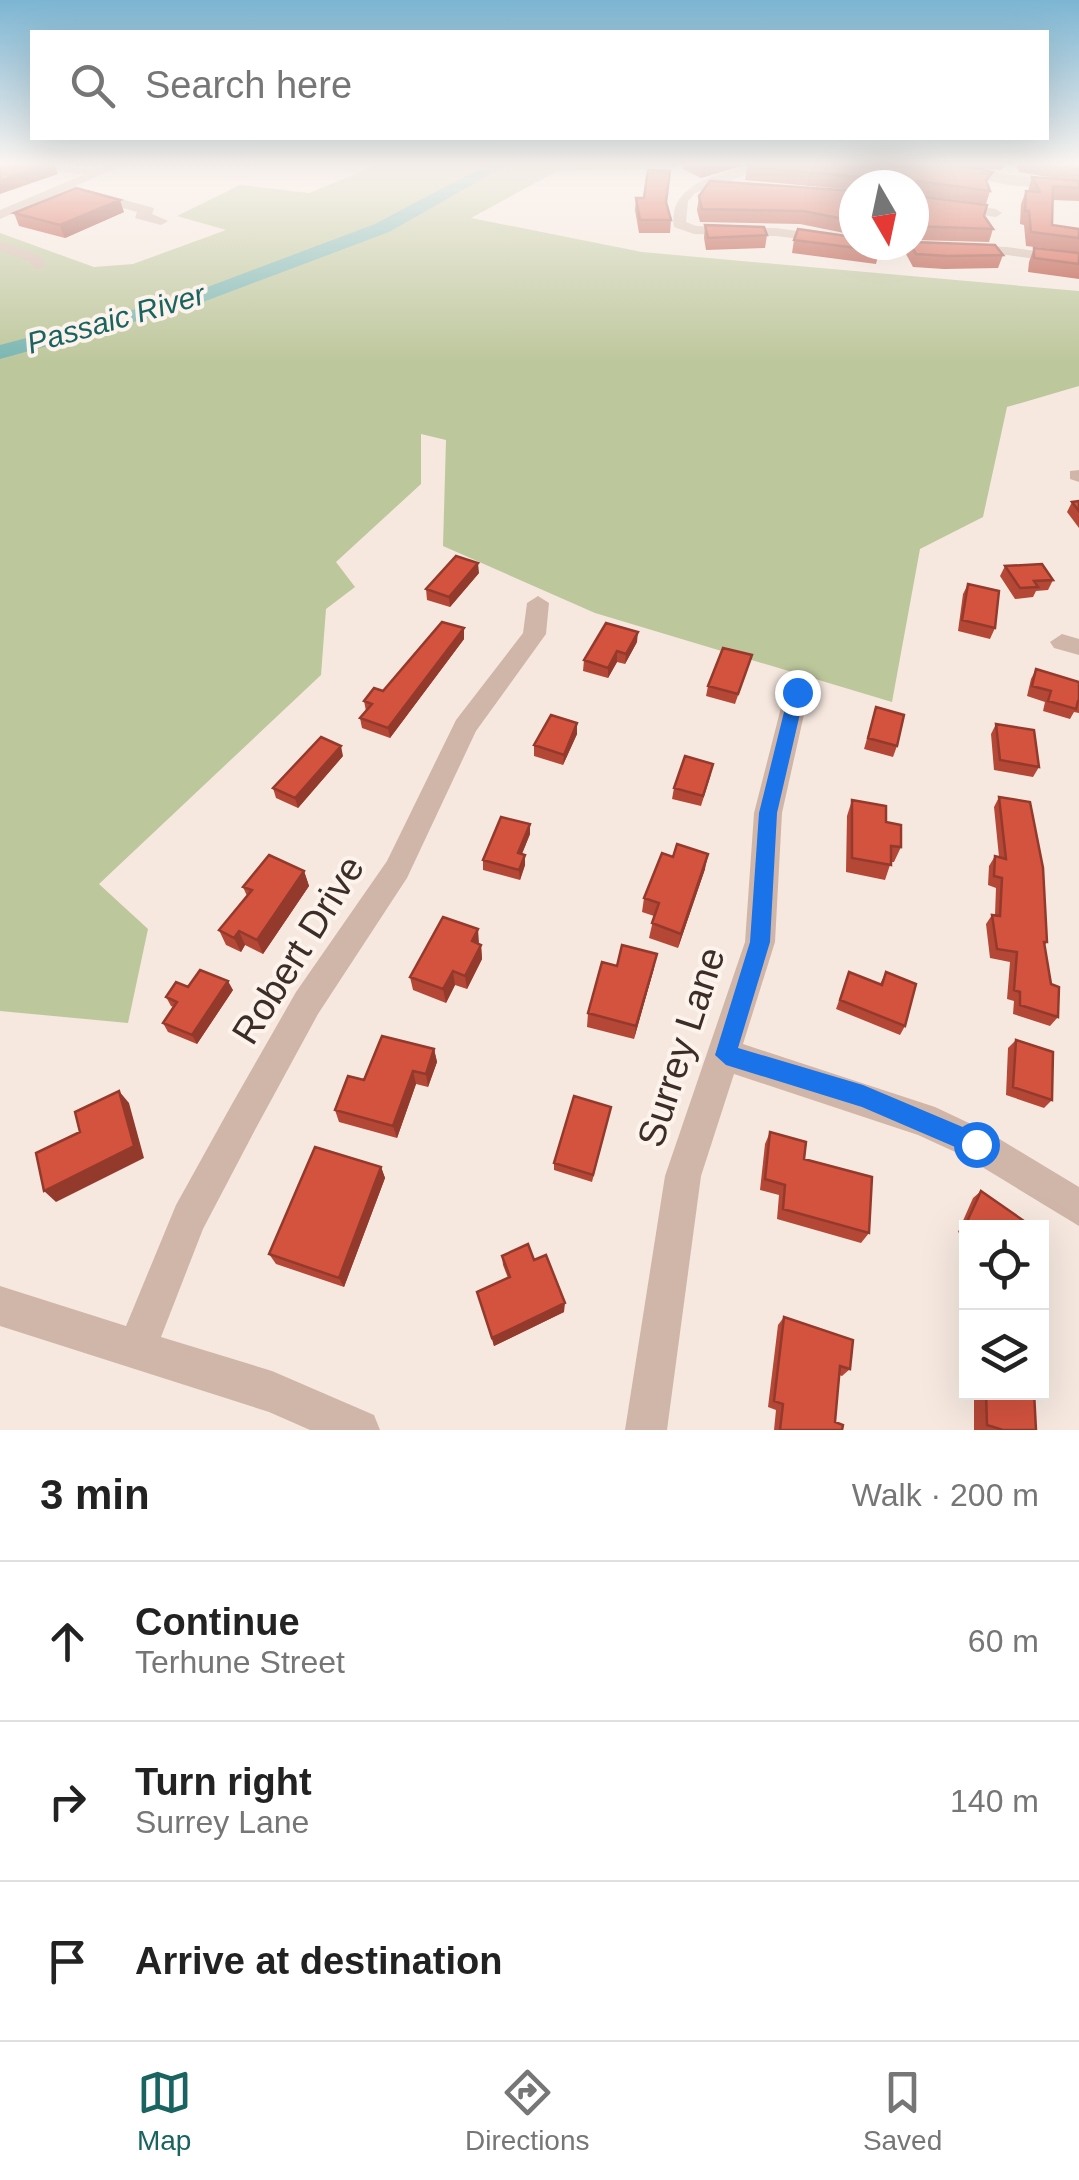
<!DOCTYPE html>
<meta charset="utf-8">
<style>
body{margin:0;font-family:Helvetica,sans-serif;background:#f6f6f6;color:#222}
.controls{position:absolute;right:30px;bottom:30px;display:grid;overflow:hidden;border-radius:0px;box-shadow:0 10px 40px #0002}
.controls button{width:90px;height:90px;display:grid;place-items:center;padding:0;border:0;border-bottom:2px solid #e0e0e0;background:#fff;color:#222;font:50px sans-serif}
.compass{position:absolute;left:839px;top:170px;width:90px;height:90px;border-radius:50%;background:#fff;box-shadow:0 10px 40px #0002;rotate:171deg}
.stop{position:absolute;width:30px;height:30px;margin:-22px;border:8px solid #1a73e8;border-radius:50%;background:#fff}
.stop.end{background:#1a73e8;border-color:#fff;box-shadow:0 2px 10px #0008}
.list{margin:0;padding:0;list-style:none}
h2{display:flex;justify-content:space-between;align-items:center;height:130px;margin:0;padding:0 40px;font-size:42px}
h2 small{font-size:32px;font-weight:400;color:#767676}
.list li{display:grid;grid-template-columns:65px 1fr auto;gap:30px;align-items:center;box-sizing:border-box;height:160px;padding:0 40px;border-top:2px solid #e0e0e0}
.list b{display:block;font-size:38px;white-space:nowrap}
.list p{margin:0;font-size:32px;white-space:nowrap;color:#767676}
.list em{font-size:32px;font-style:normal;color:#767676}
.icon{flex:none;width:55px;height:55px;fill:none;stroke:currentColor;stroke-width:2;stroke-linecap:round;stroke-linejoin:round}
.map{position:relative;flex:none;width:1079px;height:1430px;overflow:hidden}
.search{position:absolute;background:#fff;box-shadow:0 10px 40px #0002;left:30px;right:30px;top:30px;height:110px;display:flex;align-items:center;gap:25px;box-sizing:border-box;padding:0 35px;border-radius:0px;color:#767676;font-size:38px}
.sheet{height:610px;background:#fff}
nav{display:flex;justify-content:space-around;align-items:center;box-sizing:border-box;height:140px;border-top:2px solid #e0e0e0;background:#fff;font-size:28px;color:#767676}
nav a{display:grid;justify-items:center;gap:5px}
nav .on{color:#196360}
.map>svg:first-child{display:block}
.green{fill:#bdc79c}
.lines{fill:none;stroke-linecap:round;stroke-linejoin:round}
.river{fill:#7ab6b2;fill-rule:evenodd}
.minor{fill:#d0b6a9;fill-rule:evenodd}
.wall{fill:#b54736}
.shaded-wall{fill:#943a2c}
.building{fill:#d3533f;stroke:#943a2c;stroke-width:2.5}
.route{fill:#1a73e8}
.labels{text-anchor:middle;stroke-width:8;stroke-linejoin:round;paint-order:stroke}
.far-water-label{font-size:30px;font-style:italic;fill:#196360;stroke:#fcf3ec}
.near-street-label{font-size:38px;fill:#3c2d29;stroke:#fcf3ec}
</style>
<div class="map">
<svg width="1079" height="1430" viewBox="0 0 1079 1430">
<rect width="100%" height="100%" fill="#f6e8df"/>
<path class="green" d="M385 162H695L672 168 557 171 471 218 642 252 1079 291V386L1007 407 983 517 920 549 892 702 595 613 443 546 446 440 421 434V484L336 562 355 587 326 609 321 675 99 884 148 929 128 1023 0 1011V233L94 267 133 264 226 230 177 216 240 185 309 193Z"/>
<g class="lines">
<path class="river" d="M492 162H512L389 232 195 305 0 359V345L181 297 375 224Z"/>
<path class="minor" d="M15 162 95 170 115 162H130L0 219V210L83 175Z
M765 162H781L695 193 688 201 686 222 696 226 776 228 854 239V245L859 246 776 236 694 234 674 227C667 179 729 173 765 162Z
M901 162 1079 183V191L1008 185Z
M88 190 154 208 152 214 168 221 161 225 135 218 137 212 84 197Z
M914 198 996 209 1002 213 996 217 914 206Z
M0 242 39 255 47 266 35 269 29 261 0 251Z
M914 243 1007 247 1079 257V265L1007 255 868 249 861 245Z
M1079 470V482L1070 479V471Z
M538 596 549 603 546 634 476 731 407 878 318 1014 256 1128 203 1229 161 1337 272 1371 374 1415 380 1430H310L269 1412 0 1326V1286L126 1326 176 1205 232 1104 296 992 387 861 456 720 523 633 527 603Z
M1062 634 1079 639V655L1054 648 1050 642Z
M797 683 809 692 782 813 775 942 743 1044 935 1107 988 1132 1079 1187V1226L964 1156 918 1135 734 1074 701 1176 667 1430H625L665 1176 745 942 754 813 785 692Z"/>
</g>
<path class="wall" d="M59 162H88L80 165Z
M684 162H754L701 178 683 169Z
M761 162H1008L1001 170 978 168 990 191 986 204 917 195V196L984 216 993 229 989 242 914 240V185H854V190L745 180 747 167Z
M1014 162H1079V201L1053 200 1052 225 1079 229V279L1028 272 1029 262 1034 248 1059 250 1026 246 1024 225 1020 224 1021 204 1026 191H1028L1032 177 1065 180 1019 172Z
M854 191V235L800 224 700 222 697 210 699 196Z
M636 198 667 204 671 220 670 233H639L635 210Z
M124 212 65 238 19 226 14 213Z
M705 225 767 235 765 248 706 250 704 238Z
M794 240 881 245 876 264 792 253Z
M908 245H914L1003 255 998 268 944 269 913 267 906 254Z
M1079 501V528L1067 512 1072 502Z
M1005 566 1053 580 1048 590 1036 591 1033 597 1015 599 1000 576Z
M479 573 450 607 427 600 426 589Z
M968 584 995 628 990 639 958 631 963 594Z
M464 628V639L390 738 362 728 360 718 366 711 364 701 383 691Z
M637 642 625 664 617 662 608 678 583 671 584 660Z
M752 655 735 704 706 696 708 686Z
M1036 669 1079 682V713L1074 712 1070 719 1043 711 1045 702 1027 696 1031 679Z
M876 707 897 746 893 757 864 749Z
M577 723V734L563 765 534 756V745Z
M996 724 1039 767 1033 777 994 770 991 734Z
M343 756 298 808 276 798 273 788Z
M711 774 701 806 672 799 674 788Z
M999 797 1047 942 1044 946 1058 1017 1050 1026 1013 1014 1014 1001 1007 999 1010 962 990 958 986 924 992 915H995L996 888 988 885 989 866 995 856 999 857 994 807Z
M852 800 886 822 901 847 894 862H891L885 880 846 872 847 816Z
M530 824V834L522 854 525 855V865L520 880 483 870V860Z
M673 857 705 869 678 948 649 938 654 916 642 912 644 898Z
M304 871 309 886 263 954 245 945 241 952 226 945 219 930 247 896 243 887Z
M479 944 481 945 482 959 467 989 455 985 446 1003 413 990 410 977Z
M654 968 634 1039 587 1027 588 1013Z
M849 972 880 984 886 972 905 1026 900 1035 836 1009Z
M233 990 197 1044 168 1032 163 1023 173 1007 171 1006 166 997Z
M1016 1040 1052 1100 1044 1108 1006 1095 1008 1048Z
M434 1049 437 1062 428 1087 416 1084 397 1138 339 1122 335 1110 364 1080Z
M611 1107 592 1182 554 1170V1163Z
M770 1132 804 1159 869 1233 861 1243 777 1219 779 1195 760 1190 765 1144Z
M381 1167 385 1178 344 1287 276 1264 269 1254Z
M981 1191 1034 1228H966V1238L958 1232 973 1198Z
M502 1256 534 1260 564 1312 494 1346 477 1292 508 1278 503 1265Z
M784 1317 850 1369 842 1376 839 1375 835 1422 842 1430H774L776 1410 768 1407 778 1325Z
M974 1392H1034L1036 1430H974Z"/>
<path class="shaded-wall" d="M54 162 58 174 0 194V181Z
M713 162H754L701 178 702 165Z
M120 200 124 212 65 238 60 225Z
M478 563 479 573 450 607 449 597Z
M464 628V639L390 738 388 728Z
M638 632 637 642 625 664 626 654Z
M617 651V662L608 678V668Z
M577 723V734L563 765 564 755Z
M341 746 343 756 298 808 295 798Z
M530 824V834L518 863V853Z
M708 854 705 869 678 948 681 934Z
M525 855V865L520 880 519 870Z
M304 871 309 886 263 954 257 940Z
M478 929 479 943 472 941Z
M239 931 245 945 241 952 234 938Z
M481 945 482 959 467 989 465 976Z
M657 954 654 968 634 1039 636 1026Z
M453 971 455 985 446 1003 443 989Z
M228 981 233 990 197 1044 192 1035Z
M434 1049 437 1062 428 1087 426 1074Z
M413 1071 416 1084 397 1138 393 1126Z
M119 1091 129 1103 144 1158 56 1202 44 1191Z
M381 1167 385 1178 344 1287 339 1278Z
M565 1303 564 1312 494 1346 492 1338Z"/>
<path class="building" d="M0 162H54L0 181Z
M761 162H952L993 172 986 180 990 191 918 181 914 185H858L860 177 747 167Z
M1037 162H1079V169Z
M648 170 670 171 666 202 671 220H640L636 198H644Z
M1032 177 1079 181V188L1053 186 1052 225 1079 229V238L1031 232 1029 211H1025L1026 191 1040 192Z
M710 181 854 191V221L803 211 702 209 699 196Z
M914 186 917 196 987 205 984 216 993 229 914 226Z
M76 188 120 200 60 225 14 213Z
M705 225 764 227 767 235 708 238Z
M798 229 854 237V245H881L880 251 794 240Z
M914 242 995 245 1003 255 948 256 916 254 911 245H914Z
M1034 248 1079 253V264L1034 258Z
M1079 501V511L1072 502Z
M456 556 478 563 449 597 426 589Z
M1042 564 1053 580 1034 581 1038 587 1020 588 1005 566Z
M968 584 999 591 995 628 962 620Z
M442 622 464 628 388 728 360 718 372 704 364 701 374 688 383 691Z
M606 623 638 632 626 654 617 651 608 668 584 660Z
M723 648 752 655 738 694 708 686Z
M1036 669 1079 682V701H1078L1076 709 1048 701 1051 691 1032 686Z
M876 707 904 715 897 746 868 738Z
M551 715 577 723 564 755 534 745Z
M996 724 1034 730 1039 767 1000 760Z
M321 737 341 746 295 798 273 788Z
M685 756 713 764 703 796 674 788Z
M999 797 1030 802 1043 868 1047 942H1044L1051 984 1059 987 1058 1017 1020 1005V992L1014 990 1017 952 997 949 992 915 1000 916 1002 878 994 876 995 856 1006 859Z
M852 800 886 806V822L901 825V847L891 846V865L852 858Z
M501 817 530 824 518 853 525 855 519 870 483 860Z
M677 844 708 854 681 934 652 923 659 903 644 898 662 853 673 857Z
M269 855 304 871 257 940 239 931 234 938 219 930 252 890 243 887Z
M443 917 478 929 472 941 481 945 465 976 453 971 443 989 410 977Z
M622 945 657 954 636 1026 588 1013 602 962 617 966Z
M200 970 228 981 192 1035 163 1023 177 1002 166 997 176 982 188 987Z
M849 972 882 985 886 972 916 984 905 1026 840 1000Z
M382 1036 434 1049 426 1074 413 1071 393 1126 335 1110 348 1076 364 1080Z
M1016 1040 1053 1052 1052 1100 1013 1087Z
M119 1091 134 1146 44 1191 36 1153 80 1132 75 1112Z
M574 1096 611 1107 593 1175 554 1163Z
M770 1132 806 1142 804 1159 872 1177 869 1233 783 1209 785 1185 765 1179Z
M315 1147 381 1167 339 1278 269 1254Z
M981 1191 1034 1228H968L965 1226Z
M528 1244 534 1260 546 1255 565 1303 492 1338 477 1292 510 1277 502 1256Z
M784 1317 853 1340 850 1369 840 1366 835 1422 843 1425 842 1430H780L783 1404 774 1401Z
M986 1392H1034L1036 1430H1003L987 1425Z"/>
<linearGradient id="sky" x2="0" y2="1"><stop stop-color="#7cb5d2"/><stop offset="0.45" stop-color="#fbf5f1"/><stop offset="1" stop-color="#fbf5f1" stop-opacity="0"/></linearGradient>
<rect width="1079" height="362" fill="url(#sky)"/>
<path class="route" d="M797 686 805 692 777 813 770 942 738 1048 863 1085 984 1136V1153L976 1156 862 1107 726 1065 715 1055 750 942 759 813 789 692Z"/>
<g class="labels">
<g class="far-water-label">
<text transform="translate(116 319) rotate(-16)" y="10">Passaic River</text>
</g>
<g class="near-street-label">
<text transform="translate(298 950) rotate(-58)" y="13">Robert Drive</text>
<text transform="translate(681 1047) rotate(-72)" y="13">Surrey Lane</text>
</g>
</g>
</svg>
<div class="controls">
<button><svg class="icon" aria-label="locate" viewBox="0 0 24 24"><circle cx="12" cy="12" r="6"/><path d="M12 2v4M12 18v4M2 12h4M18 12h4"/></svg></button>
<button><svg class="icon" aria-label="layers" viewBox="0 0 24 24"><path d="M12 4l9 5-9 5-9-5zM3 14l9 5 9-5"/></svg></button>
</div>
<svg class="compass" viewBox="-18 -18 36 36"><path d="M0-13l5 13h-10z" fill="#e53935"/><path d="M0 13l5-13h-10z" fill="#767676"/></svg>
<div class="stop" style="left:976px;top:1144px"></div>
<div class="stop end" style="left:797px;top:692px"></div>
<div class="search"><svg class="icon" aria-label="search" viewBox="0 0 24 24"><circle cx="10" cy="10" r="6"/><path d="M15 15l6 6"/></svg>Search here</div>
</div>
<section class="sheet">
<h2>3 min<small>Walk · 200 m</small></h2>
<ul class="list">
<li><svg class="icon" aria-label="ahead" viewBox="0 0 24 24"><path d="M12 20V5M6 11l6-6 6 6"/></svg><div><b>Continue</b><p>Terhune Street</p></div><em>60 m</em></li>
<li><svg class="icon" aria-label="right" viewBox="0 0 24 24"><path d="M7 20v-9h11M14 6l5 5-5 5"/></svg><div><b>Turn right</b><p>Surrey Lane</p></div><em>140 m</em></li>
<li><svg class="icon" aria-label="arrive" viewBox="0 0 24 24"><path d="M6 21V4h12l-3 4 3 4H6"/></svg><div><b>Arrive at destination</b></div></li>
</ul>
</section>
<nav>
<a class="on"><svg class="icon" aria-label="map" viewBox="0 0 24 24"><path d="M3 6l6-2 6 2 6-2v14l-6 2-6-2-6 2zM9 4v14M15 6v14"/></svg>Map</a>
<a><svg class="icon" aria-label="directions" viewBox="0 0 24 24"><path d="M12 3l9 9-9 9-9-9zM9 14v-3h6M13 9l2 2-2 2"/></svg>Directions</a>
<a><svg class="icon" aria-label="saved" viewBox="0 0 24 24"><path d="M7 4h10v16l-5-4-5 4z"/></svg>Saved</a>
</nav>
